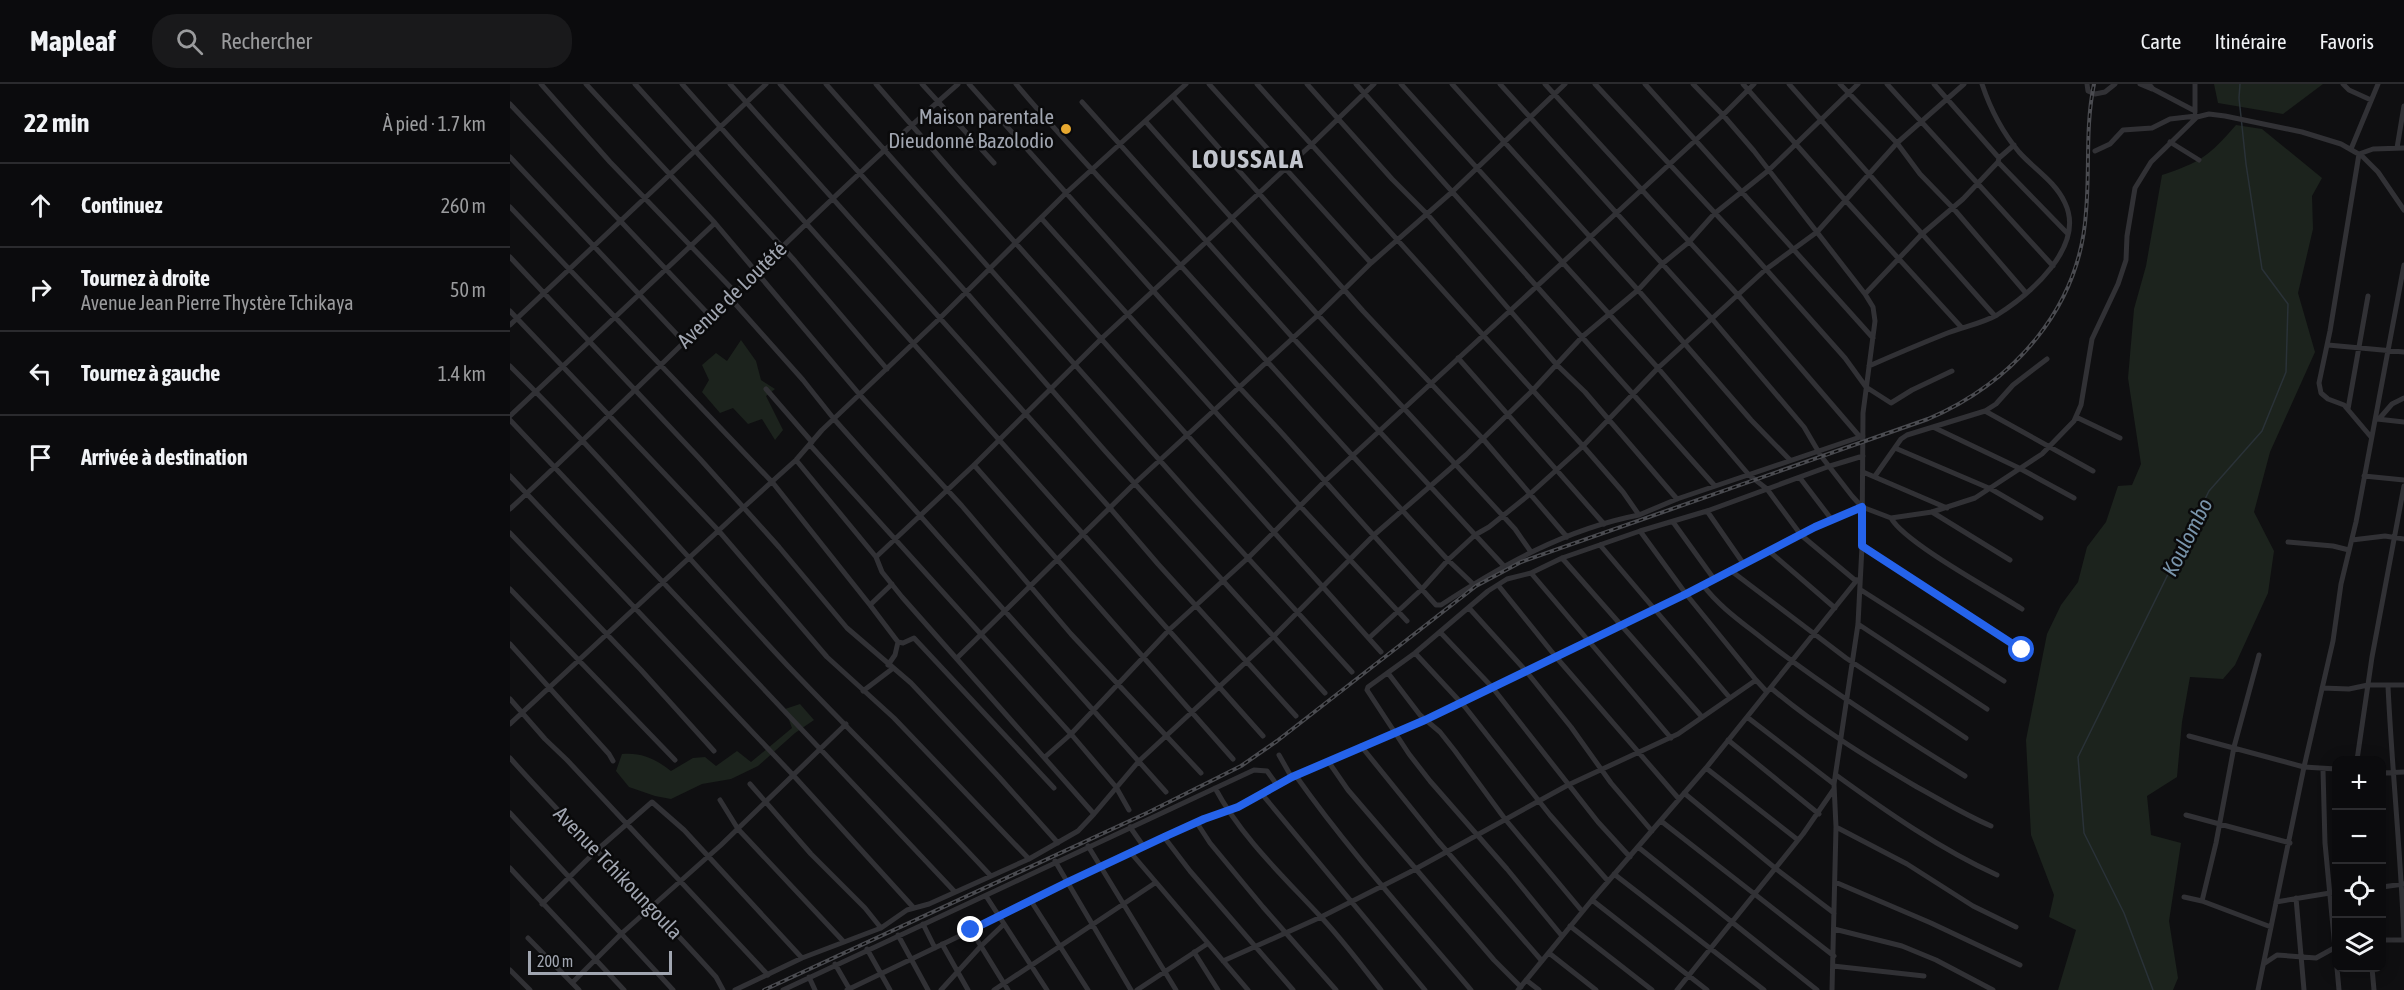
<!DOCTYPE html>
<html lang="fr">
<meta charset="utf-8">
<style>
body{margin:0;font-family:"Asap Condensed",sans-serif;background:#19191b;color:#f1f3f6}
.controls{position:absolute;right:18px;bottom:18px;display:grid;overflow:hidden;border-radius:12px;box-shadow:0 3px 15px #0003}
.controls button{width:54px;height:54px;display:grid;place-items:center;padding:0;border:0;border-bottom:2px solid #2b2b2e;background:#0b0b0d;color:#f1f3f6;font:30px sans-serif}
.scale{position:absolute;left:18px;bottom:15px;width:144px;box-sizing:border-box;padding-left:6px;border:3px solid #a1a6b1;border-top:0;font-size:16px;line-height:21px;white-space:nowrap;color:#a1a6b1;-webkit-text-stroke:4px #0a0a0b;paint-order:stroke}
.stop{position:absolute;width:18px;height:18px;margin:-14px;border:4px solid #2563eb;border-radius:50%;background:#fff}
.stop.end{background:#2563eb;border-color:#fff;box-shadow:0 2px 6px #0008}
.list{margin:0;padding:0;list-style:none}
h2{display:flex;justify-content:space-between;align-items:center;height:78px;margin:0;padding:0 24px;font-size:26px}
h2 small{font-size:20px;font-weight:400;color:#9a9b9d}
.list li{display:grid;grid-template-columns:39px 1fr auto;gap:18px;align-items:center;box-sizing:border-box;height:84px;padding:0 24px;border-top:2px solid #2b2b2e}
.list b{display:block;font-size:22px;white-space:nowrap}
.list p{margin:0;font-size:20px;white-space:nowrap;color:#9a9b9d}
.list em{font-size:20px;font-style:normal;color:#9a9b9d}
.icon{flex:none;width:33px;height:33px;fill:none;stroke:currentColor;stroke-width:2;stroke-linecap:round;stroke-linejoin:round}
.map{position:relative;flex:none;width:1894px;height:906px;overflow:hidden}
header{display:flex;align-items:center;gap:36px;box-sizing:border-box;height:84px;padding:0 30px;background:#0b0b0d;border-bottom:2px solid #2b2b2e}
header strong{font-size:28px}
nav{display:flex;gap:33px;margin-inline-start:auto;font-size:21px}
.search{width:420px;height:54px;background:#19191b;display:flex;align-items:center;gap:15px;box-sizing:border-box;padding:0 21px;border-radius:24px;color:#9a9b9d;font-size:22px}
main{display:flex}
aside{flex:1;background:#0b0b0d}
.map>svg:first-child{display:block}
.green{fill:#1c231d}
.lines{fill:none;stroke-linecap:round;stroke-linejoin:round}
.stream{stroke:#2a3238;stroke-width:1.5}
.minor{stroke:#313135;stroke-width:5}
.rail-casing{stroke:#4a4b50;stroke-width:4}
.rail{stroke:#0a0a0b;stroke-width:1.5;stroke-dasharray:4.5;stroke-linecap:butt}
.route{stroke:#2563eb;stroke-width:8}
.poi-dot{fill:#e8a930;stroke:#0a0a0b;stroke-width:2}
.labels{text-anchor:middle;stroke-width:5;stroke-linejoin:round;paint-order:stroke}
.poi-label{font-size:21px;fill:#a1a6b1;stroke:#0a0a0b;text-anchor:end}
.street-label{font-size:21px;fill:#a1a6b1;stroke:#0a0a0b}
.water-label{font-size:22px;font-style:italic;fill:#7994ab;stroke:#0a0a0b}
.district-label{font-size:27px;font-weight:bold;letter-spacing:1.5px;fill:#c2c5cd;stroke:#0a0a0b}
</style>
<header>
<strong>Mapleaf</strong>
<div class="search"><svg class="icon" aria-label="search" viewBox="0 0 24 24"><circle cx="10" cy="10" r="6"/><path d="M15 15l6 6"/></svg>Rechercher</div>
<nav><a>Carte</a><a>Itinéraire</a><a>Favoris</a></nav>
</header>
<main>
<aside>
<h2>22 min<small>À pied · 1.7 km</small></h2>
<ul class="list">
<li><svg class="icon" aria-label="ahead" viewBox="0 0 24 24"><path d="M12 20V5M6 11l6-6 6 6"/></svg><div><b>Continuez</b></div><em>260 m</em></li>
<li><svg class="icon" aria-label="right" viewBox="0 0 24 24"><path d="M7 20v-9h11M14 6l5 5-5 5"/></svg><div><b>Tournez à droite</b><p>Avenue Jean Pierre Thystère Tchikaya</p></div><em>50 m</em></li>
<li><svg class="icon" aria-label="left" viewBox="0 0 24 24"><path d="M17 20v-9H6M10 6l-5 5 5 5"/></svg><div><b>Tournez à gauche</b></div><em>1.4 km</em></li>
<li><svg class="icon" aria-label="arrive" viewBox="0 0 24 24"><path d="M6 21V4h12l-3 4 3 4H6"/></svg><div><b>Arrivée à destination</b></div></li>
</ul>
</aside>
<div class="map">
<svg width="1894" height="906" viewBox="0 0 1894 906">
<rect width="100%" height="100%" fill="#0f0f11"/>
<path class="green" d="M1704 0H1813L1773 30 1708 19Z
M1726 41 1752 45 1812 94 1802 112 1803 145 1788 209 1805 268 1760 368 1744 428 1764 467 1758 509 1725 581 1713 595 1680 593 1672 638 1667 693 1637 712 1641 751 1671 759 1659 837 1668 894 1663 906H1548L1566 846 1539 833 1544 811 1521 751 1516 656 1537 550 1551 521 1568 498 1577 463 1596 438 1608 402 1622 401 1631 380 1618 294 1624 225 1636 182 1652 91C1691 78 1699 72 1726 41Z
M231 256 246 277 251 296 265 305 256 312 273 346 265 356 252 335 238 340 223 324 210 329 192 308 199 296 192 281 206 269 217 277Z
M290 620 304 636 285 649 248 682 221 695 192 700 161 715 145 712 119 703 106 687 112 670C131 668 146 675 161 687L183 674 195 673 206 682 227 667 241 678 282 644 275 625Z"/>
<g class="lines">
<path class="stream" d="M1643 906 1614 829 1574 749 1568 673 1699 407 1752 347 1776 288 1778 220 1752 185 1736 80 1729 14 1730 0"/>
<path class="minor" d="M31 0 100 78 226 209
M76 0 205 139 350 311 452 422 561 550 691 689
M125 0 285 177 377 285
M172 0 753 652
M220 0 600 424 648 480 786 632
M270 0 456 208 596 368 815 609
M316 0 685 416 842 588
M366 0 451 98 871 568
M412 0 484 79
M459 0 729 303 770 347 926 521H931C992 481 1056 445 1129 431
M506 0C559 63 616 122 671 182 760 280 848 379 938 476L962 499
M699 0 861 179
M747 0 1073 362 1113 408 1129 431 1167 415 1353 352
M797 0 882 95 917 130 1047 281 1075 308 1167 415
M846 0 1205 402
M891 0 1148 284 1239 391 1257 405 1291 451 1346 497
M942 0 1128 206 1241 336 1280 376
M990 0 1203 236 1294 343 1311 372 1342 412 1352 423 1381 434 1422 428 1465 414 1532 370 1564 337 1571 321 1582 255 1608 200 1616 176 1617 152 1625 104 1641 78 1687 33 1699 30 1715 32 1792 48 1831 60 1852 72 1868 88 1894 126
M1035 0 1228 211 1350 353
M1085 0 1230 156 1335 274 1356 303 1381 319 1402 306 1442 287
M1135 0 1363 254
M1183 0 1213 31 1244 67 1355 210 1363 223 1365 237 1353 329 1352 462 1348 540 1324 700 1326 743 1322 906
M1233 0 1336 117 1452 244
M1279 0 1485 232
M1330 0 1387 59 1410 90 1443 124 1516 209
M1377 0 1543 182
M1424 0 1489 74
M1577 0 1578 7 1585 10 1595 8 1605 0
M1630 0 1642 5
M1639 0 1643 5 1685 27
M1685 0V28
M1833 0 1839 6 1861 16
M663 12 853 227 973 355 1057 453
M572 18 783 254 993 481
M0 20 201 233
M636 38 808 231 1005 445 1021 468
M1660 58 1689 76
M1887 64 1894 22
M1841 65 1868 0
M1585 67 1600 60 1613 46 1642 44 1660 35 1686 32
M0 73 174 258
M1488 78 1557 149
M0 123 263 399 360 521 388 558 385 571 378 581
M531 134 790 422 897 537
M0 173 190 375 269 463 337 544 401 599 489 693 548 759
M1355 210 1412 150 1453 115 1488 78 1489 74 1504 61
M220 214 293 296 324 335 656 708
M0 227 208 446 317 573 384 634 519 775
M0 241 256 0
M1818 261 1894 268
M948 274 1094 440
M0 282C97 378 185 483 278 582 345 652 414 720 480 791
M1359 282C1384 271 1410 260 1435 250 1452 243 1471 240 1487 231 1519 211 1576 163 1555 119 1545 97 1524 85 1509 68 1493 49 1480 24 1472 0
M256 305 302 358
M1838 325 1858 212
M1475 327 1583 387
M0 332 205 139
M1566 333 1610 354
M1867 335 1894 338
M1869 335 1882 320 1894 314
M0 336 445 808
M1423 343 1509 384 1564 414
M1861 353 1834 321 1818 315 1811 309 1809 299 1820 247 1849 70 1863 65 1894 64
M300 361 561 650 606 703 619 726
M1385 364 1481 405 1531 434
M286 376 366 473 372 488 392 513 584 730
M464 381 723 675
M1353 388 1437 424
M0 392 283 691 403 823
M1365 392 1391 355 1397 351 1475 327 1486 320 1503 301 1537 275
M1854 392 1894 396
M1290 394 1322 436
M0 425C151 285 293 136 448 0
M1197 427 1233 479
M1422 428 1500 476
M1381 434C1395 459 1484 507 1512 525
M1163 438 1204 495
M1130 447 1176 510 1246 596
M0 449 131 586 204 667
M1842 456 1875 452 1894 455
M1778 458 1823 462 1839 466
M1090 461 1220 614
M1352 462 1512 566
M1259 467 1325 524
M366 473 464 381 591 255 801 61 864 0
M1052 474 1192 633
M1220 486 1336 574 1456 654
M1021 489 1161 654
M988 501 1046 573 1169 715
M1193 501C1210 524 1236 541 1258 559 1321 607 1387 650 1455 692
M0 505 165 676
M1351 506 1494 597
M360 521 382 500
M959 524 1016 587 1061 643 1101 699 1142 747
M1348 540 1477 625
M930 548 982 603 1088 738 1120 773
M859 554 912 505 938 476 965 451 979 443 1020 410 1073 362 1148 284 1255 186 1307 148 1387 59 1454 0
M388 558 393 559 404 554 544 704
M0 560 99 670 103 677
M905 569 955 623 1040 731 1098 797
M447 574 625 399 808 231 861 179 942 108 1055 0
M878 589 910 631 930 648 945 667 995 735 1072 827
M1878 602C1882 687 1891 771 1894 856
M1261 604C1306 642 1356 673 1407 703 1431 716 1455 731 1481 742
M1812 604 1839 605 1858 601H1894
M353 607 382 585
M0 615 35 655 57 676 258 891
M1237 633 1324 700
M0 640 234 423 286 376 312 346 429 235 556 109 676 0
M1679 652 1794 683 1826 685
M1218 656 1309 730
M851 662 927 756 1032 877
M769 671 782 694
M535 673 561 650 659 546 739 473 815 397 1213 31 1244 0
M0 674C67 749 139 818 206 893L213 906
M1847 676 1862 573 1894 402
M818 677 838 706 984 876 1011 903
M1196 684 1288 756
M1813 686 1815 759 1826 875
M1872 689 1894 688
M1326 691C1377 728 1430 765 1487 791
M786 692C839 767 901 835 961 906
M240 700 301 770 355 824 371 844
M705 704C732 754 772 791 810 832 832 855 851 881 871 906
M751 709 915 906
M1174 709 1265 784 1324 829
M210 716 228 745 333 857
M0 729 163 906
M1676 731 1780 759
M1151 737 1324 872
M687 739 700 759 753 823 826 906
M620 743 634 763
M1326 743 1397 780 1463 822 1506 843
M654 753 680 787 783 906
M578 762 666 906
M1128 763 1307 906
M621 769 738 906
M545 777 621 906
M0 784 114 906
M1104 790 1254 906
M1325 798 1421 839 1510 881
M1872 803 1894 800
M476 812 537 906
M1674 813 1692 817 1761 843
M1786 814 1794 906
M1082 816 1197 906
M521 817 578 906
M1692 817 1706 759 1724 663 1749 571
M1766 818 1826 808
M32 820 87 766 142 718 174 746 292 874
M413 840 425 864
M1060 842 1142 906
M1324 845 1392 862 1426 876 1483 906
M461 846 498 906
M388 851 418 906
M1052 852 997 785 920 697 899 670 857 606 858 603 905 569 978 507 997 495 1021 489 1052 474 1130 447 1197 427 1320 382 1353 372
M18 854 69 906
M1872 856H1894
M432 860 458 906
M357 865 380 906
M684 868 708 906
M1039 869 1086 906
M713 877 811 833 900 788 1058 701 1168 650 1246 596 1257 608
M1755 879 1767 871 1806 874 1826 863
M325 880 340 906
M1323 882 1414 892
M1827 884 1829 906
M1862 884 1864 906
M0 886 20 906
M299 893 305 906
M1016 896 1029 906
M62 899 111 850 211 761 336 640
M225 906 292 874 371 844 397 826 419 820 519 775 568 747 584 730 629 677 764 552 864 451 956 371 1022 307 1072 253 1128 206 1152 180 1179 158 1204 130 1259 86 1348 0
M273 906 744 686 757 687 767 701
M337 906 527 815 558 798 694 735 728 723 786 692 915 636 1176 510 1305 443 1352 423
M431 906 471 862 494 840
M484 906 645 799
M627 906 697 860
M1008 906 1082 816 1196 684 1347 496
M1167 906 1293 750 1324 705
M1748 906 1794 683 1823 557 1831 500 1846 438 1894 181"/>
<defs>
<path id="rail" d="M254 906 639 728 731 682 767 657 966 502 1011 478 1418 335C1504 298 1570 224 1576 128 1580 84 1575 44 1584 0"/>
</defs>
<use href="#rail" class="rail-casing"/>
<use href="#rail" class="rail"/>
</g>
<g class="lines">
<path class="route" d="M461 846 558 798 654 753 694 735 728 723 782 693 915 636 1176 510 1305 443 1352 423V462L1512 566"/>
</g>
<circle class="poi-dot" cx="556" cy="45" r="6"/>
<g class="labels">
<g class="poi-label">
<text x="544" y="40">Maison parentale<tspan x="544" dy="24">Dieudonné Bazolodio</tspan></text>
</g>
<g class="street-label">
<text transform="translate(222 211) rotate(-44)" y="7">Avenue de Loutété</text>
<text transform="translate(108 789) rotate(46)" y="7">Avenue Tchikoungoula</text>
</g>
<g class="water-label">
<text transform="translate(1677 453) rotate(-63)" y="8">Koulombo</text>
</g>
<g class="district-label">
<text x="738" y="84">LOUSSALA</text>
</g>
</g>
</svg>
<div class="controls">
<button>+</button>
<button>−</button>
<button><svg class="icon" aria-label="locate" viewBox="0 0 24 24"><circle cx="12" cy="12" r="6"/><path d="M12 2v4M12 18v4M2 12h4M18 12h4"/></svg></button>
<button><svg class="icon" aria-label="layers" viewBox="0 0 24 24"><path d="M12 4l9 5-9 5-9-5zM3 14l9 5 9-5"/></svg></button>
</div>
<div class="scale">200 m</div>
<div class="stop" style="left:1512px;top:566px"></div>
<div class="stop end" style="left:461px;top:846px"></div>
</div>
</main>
